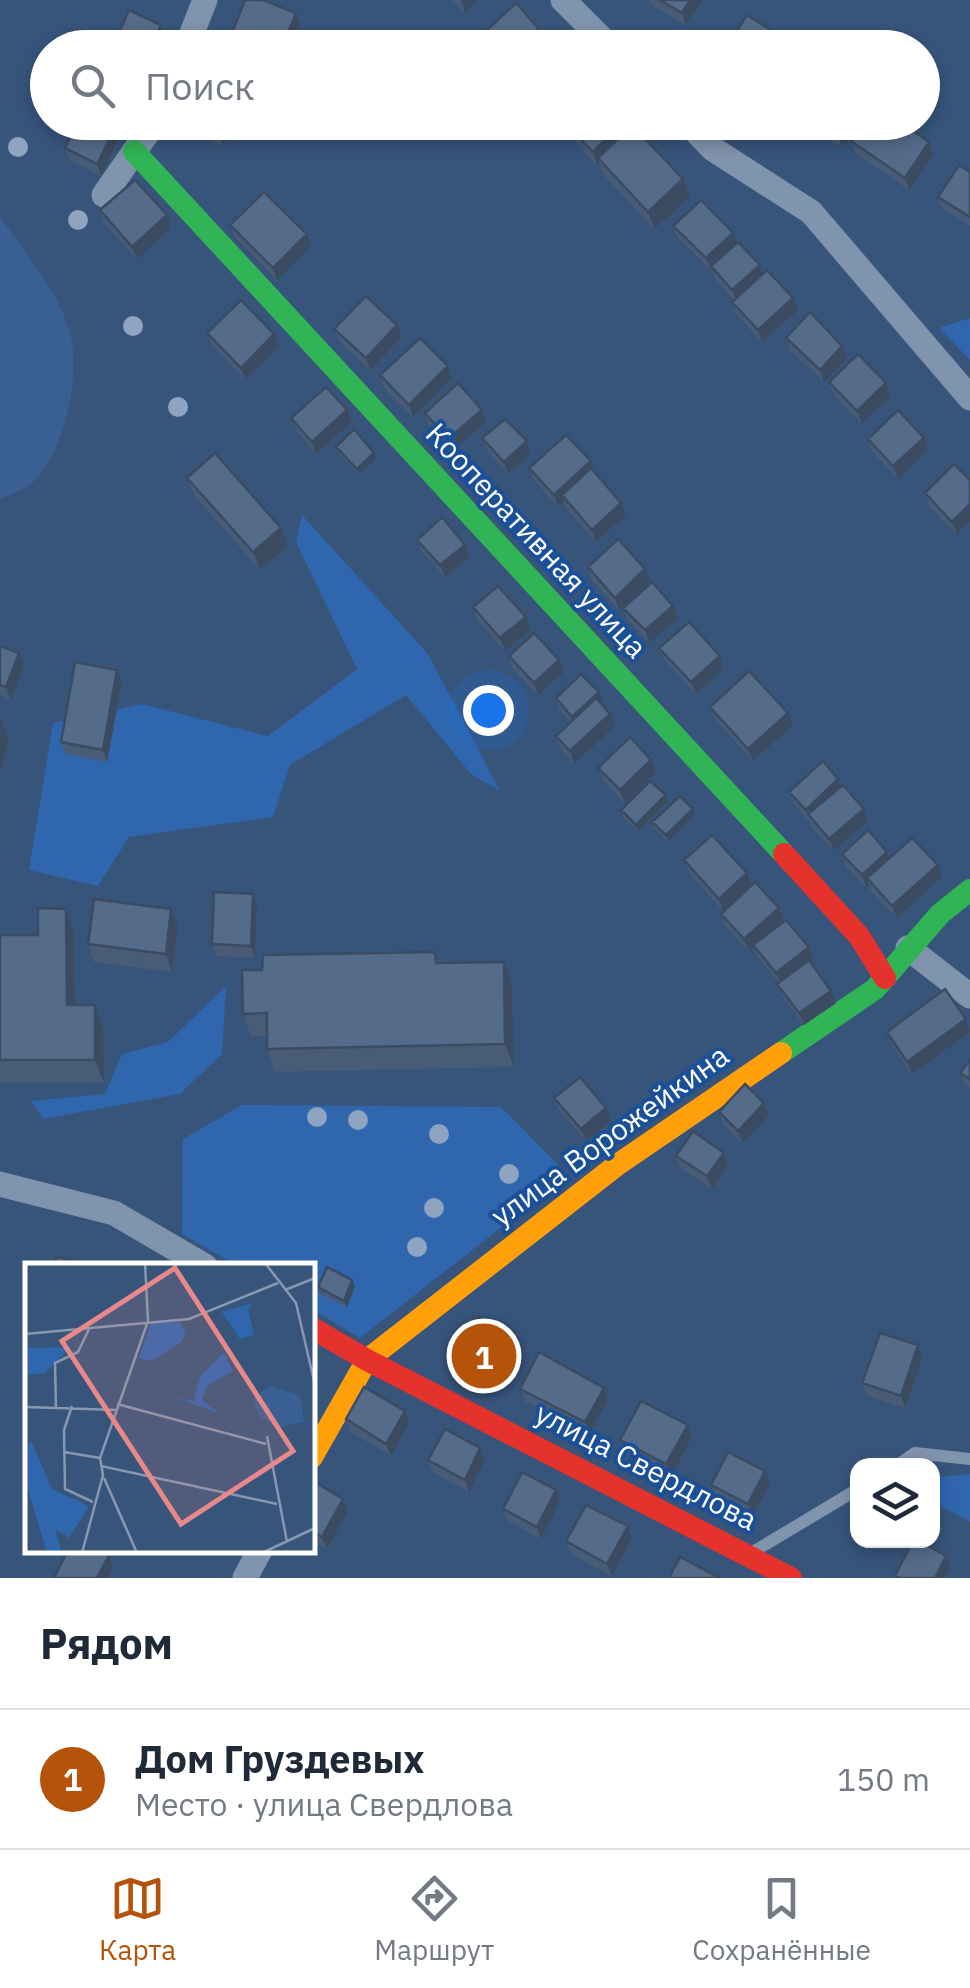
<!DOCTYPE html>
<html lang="ru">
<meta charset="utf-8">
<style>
body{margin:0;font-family:"IBM Plex Sans",sans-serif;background:#f2f2f3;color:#1f2937}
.controls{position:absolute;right:30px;bottom:30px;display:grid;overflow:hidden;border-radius:20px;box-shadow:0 5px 15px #0003}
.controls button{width:90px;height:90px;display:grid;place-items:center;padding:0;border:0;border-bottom:2px solid #e0e1e3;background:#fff;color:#1f2937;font:50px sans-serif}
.you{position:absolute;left:488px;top:710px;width:35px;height:35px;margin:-25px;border:8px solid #fff;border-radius:50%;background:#1a73e8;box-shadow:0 0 0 15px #1a73e833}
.badge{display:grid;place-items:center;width:65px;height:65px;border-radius:50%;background:#b45309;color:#fff;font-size:32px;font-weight:700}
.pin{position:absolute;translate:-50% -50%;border:5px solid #fff;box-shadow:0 2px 10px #0006}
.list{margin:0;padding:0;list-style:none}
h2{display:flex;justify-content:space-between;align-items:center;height:130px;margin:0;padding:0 40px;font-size:42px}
h2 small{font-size:32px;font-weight:400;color:#747a83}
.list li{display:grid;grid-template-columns:65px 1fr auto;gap:30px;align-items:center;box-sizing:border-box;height:140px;padding:0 40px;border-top:2px solid #e0e1e3}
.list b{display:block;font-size:38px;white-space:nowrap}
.list p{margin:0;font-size:32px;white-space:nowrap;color:#747a83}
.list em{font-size:32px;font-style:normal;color:#747a83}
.icon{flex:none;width:55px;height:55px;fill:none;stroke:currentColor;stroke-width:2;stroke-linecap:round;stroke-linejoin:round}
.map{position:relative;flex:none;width:970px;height:1578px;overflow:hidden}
.search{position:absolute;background:#fff;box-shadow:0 5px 15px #0003;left:30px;right:30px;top:30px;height:110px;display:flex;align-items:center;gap:25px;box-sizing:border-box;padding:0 35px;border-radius:55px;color:#747a83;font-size:38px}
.sheet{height:270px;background:#fff}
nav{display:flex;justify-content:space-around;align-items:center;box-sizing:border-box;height:140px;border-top:2px solid #e0e1e3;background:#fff;font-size:28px;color:#747a83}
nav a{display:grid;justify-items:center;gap:5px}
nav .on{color:#b45309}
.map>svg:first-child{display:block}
.green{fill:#2f66ad}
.water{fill:#3a5f93}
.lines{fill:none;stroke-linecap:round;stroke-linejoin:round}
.lane{stroke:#8194ad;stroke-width:12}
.street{stroke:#8194ad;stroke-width:25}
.fast{stroke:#30b455;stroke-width:22}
.slow{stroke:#ff9f0a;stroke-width:22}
.jam{stroke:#e5322d;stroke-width:22}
.tree{fill:#8ea4c1}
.wall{fill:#485c77}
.shaded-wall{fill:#3b4b61}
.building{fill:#546b8a;stroke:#3b4b61;stroke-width:2.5}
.labels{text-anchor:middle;stroke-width:8;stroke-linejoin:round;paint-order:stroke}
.street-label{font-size:30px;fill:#fff;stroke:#1a5098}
.inset-road{fill:none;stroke:#8798b0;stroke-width:2.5}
.view{fill:#e88989;fill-opacity:0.15;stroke:#e88989;stroke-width:5}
.inset-edge{fill:none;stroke:#fff;stroke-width:5}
</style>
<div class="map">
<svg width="970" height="1578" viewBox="0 0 970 1578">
<rect width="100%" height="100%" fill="#37547b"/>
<path class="green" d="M970 318V360L939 328Z
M302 515 428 654 500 791 471 774 406 695 290 765 273 817 129 837 98 886 29 870 53 723 142 704 268 736 357 669 296 542Z
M226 986 222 1054 180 1094 43 1119 31 1101 105 1094 122 1054 168 1042Z
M242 1105 501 1107 568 1175 360 1338 313 1310 312 1266 236 1265 182 1234 183 1139Z
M970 1474V1522L937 1504 938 1477Z"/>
<path class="water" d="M0 217C24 251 56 288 69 329 82 370 66 450 34 481 26 489 10 494 0 499Z"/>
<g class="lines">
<path class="lane" d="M896 1466 915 1453 970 1459
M753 1552 858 1489"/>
<path class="street" d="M563 0 611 48
M186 48 205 0
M687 122 713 149 811 212 970 398
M104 195 155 122
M908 948 970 996
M0 1184 114 1213 205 1266
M245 1578 260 1550"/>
<path class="fast" d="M134 151 784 854
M781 1053 875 989 940 914 970 890"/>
<path class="slow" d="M312 1457 367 1360 617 1165 781 1053"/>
<path class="jam" d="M784 854 859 936 885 978
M312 1328 367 1360 791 1578"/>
</g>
<g class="tree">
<circle cx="18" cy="147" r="10"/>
<circle cx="78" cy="220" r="10"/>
<circle cx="133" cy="326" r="10"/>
<circle cx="178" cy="407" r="10"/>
<circle cx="317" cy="1117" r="10"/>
<circle cx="358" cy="1120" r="10"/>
<circle cx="439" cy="1134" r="10"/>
<circle cx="509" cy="1174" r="10"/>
<circle cx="434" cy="1208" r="10"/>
<circle cx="417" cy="1247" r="10"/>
</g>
<path class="wall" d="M452 0H477L465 13Z
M649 0H703L686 25 650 4Z
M300 25 292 48H234L230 38Z
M128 122 101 176 70 160 65 148Z
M186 122H236L223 146 188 129Z
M562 122H622L625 131 683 179 690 197 654 229 604 175 599 162 597 165 566 132Z
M803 122H859L842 148Z
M851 141 933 154 909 190 855 153Z
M970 172V226L943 209 938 197Z
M100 210 171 228 137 259 104 223Z
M230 225 307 234 311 246 277 280 235 237Z
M673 226 733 233 737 243 760 265 763 273 793 298 798 310 762 342 736 314 732 302 734 300 715 278 712 269 711 270 678 238Z
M397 325 402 337 370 370 339 341 334 329Z
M207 333 279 347 245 380 212 345Z
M786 338 847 359 824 382 790 350Z
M380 375 452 379 413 417 384 388Z
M829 382 886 383 891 396 862 424 833 394Z
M482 410 486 422 453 451 429 425 425 413Z
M291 418 352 422 316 454 296 430Z
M482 438 531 453 508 474 487 450Z
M924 438 928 450 898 479 872 451 868 439Z
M336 447 376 459 359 475 338 453Z
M591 461 594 471 621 503 626 515 596 542 566 508 564 502 558 507 534 480 529 468Z
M187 478 288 546 260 570 194 495Z
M925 493 970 521 957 534 929 506Z
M417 540 470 557 445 577 422 552Z
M588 567 650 581 619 610 592 580Z
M673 606 678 619 649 643 628 620 623 608Z
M473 607 531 629 505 651 477 620Z
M0 646 24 665 11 700 0 695Z
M659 648 724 668 696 694 664 660Z
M509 656 564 672 538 695 513 669Z
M117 670 122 682 107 762 66 754 61 742Z
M599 692 604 704 602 705 610 714 615 726 574 764 560 748 556 736 571 722 560 710 556 698Z
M710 707 793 725 753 761 715 719Z
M598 768 656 772 624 803 603 780Z
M841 787 864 809 868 821 834 851 812 827 810 822 794 804 789 792Z
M668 801 638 831 623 817 621 810Z
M695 815 668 842 654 828 652 822Z
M842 854 890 858 942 877 897 918 871 891 869 885 866 888 846 866Z
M684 860 747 873 752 885 723 911 689 872Z
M257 906 255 958 217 956 212 944Z
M171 909 178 927 172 972 94 962 88 944Z
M721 914 784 921 809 947 814 960 810 962 831 991 836 1003 804 1025 782 996 777 984 779 983 758 957 754 947 749 951 725 926Z
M74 932 75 1005 103 1027 104 1083H0V935H38Z
M435 952 439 963 512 985 514 1067 275 1072 267 1049V1036L251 1037 243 1014 262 970Z
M966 1019 970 1032 912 1074 891 1044 887 1032Z
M970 1060V1088L965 1085 960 1073Z
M554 1098 611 1121 586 1141 559 1110Z
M764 1103 769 1115 742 1143 723 1124 719 1112Z
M724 1153 728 1165 712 1189 680 1168 676 1156Z
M355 1286 347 1307 320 1294 318 1287Z
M513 1339 515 1345 488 1387 454 1368 452 1361Z
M923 1357 905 1408 867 1396 862 1383Z
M520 1389 608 1400 589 1434 525 1401Z
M405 1411 409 1423 391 1456 350 1432 346 1419Z
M688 1425 692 1437 671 1477 624 1453 620 1440Z
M480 1448 485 1460 469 1492 432 1472 428 1460Z
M765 1471 770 1483 753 1516 716 1498 711 1485Z
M312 1483 348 1511 327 1549 312 1541Z
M556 1490 560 1502 541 1539 508 1521 503 1509Z
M632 1538 612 1576 571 1554 566 1541Z"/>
<path class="shaded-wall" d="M461 0H477L465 13Z
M690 0H703L686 25 682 13Z
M296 13 300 25 292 48H282Z
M161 25 166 38 161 48H151Z
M539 29 544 41 537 48H519Z
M774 32 778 44 776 48H764Z
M118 122H128L101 176 97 164Z
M225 122H236L223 146 218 134Z
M841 122H859L842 148 836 130Z
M622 123 627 135 598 158 599 162 597 165 593 152Z
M929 142 933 154 909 190 905 178Z
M683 179 690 197 654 229 648 212Z
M167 215 171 228 137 259 132 247Z
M733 233 738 245 711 266 712 269 711 270 706 258Z
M307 234 311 246 277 280 273 268Z
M760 265 764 277 737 302 732 290Z
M793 298 798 310 762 342 758 330Z
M397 325 402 337 370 370 366 358Z
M274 334 279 347 245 380 241 368Z
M842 346 847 359 824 382 820 370Z
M448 366 452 379 413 417 409 405Z
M886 383 891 396 862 424 857 411Z
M347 410 352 422 316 454 312 442Z
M482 410 486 422 453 451 448 439Z
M924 438 928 450 898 479 893 466Z
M527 441 531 453 508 474 504 462Z
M374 453 376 459 359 475 357 469Z
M591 461 595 474 562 495 564 502 558 507 554 495Z
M621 503 626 515 596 542 592 530Z
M970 504V521L957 534 952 522Z
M281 528 288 546 260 570 253 552Z
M465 545 470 557 445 577 440 565Z
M645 569 650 581 619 610 615 598Z
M673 606 678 619 649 643 645 630Z
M526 617 531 629 505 651 500 638Z
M19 653 24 665 11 700 6 687Z
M720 656 724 668 696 694 691 682Z
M559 660 564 672 538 695 534 683Z
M117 670 122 682 107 762 103 750Z
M599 692 604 704 577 729 572 717Z
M788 713 793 725 753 761 748 749Z
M610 714 615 726 574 764 570 751Z
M0 718 9 741 0 772Z
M651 760 656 772 624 803 620 790Z
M838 779 843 792 808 815 806 810Z
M666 795 668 801 638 831 636 825Z
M693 809 695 815 668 842 666 835Z
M864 809 868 821 834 851 829 839Z
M887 852 892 864 867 878 869 885 866 888 862 875Z
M938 865 942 877 897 918 892 906Z
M747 873 752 885 723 911 719 899Z
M253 894 257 906 255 958 251 946Z
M779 908 784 921 749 951 744 939Z
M66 909 74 932 75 1028 67 1005Z
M171 909 178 927 172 972 166 954Z
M809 947 814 960 781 985 776 973Z
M504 962 512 985 514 1067 505 1044Z
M831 991 836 1003 804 1025 799 1013Z
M95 1005 103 1027 104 1083 95 1060Z
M966 1019 970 1032 912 1074 907 1062Z
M764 1103 769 1115 742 1143 738 1131Z
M606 1108 611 1121 586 1141 581 1129Z
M724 1153 728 1165 712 1189 707 1176Z
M352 1280 355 1286 347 1307 344 1301Z
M513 1339 515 1345 488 1387 485 1381Z
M918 1345 923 1357 905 1408 901 1396Z
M604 1388 608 1400 589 1434 585 1422Z
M405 1411 409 1423 391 1456 386 1444Z
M688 1425 692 1437 671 1477 666 1464Z
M480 1448 485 1460 469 1492 465 1480Z
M765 1471 770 1483 753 1516 748 1504Z
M556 1490 560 1502 541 1539 537 1527Z
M343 1499 348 1511 327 1549 322 1537Z
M628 1526 632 1538 612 1576 607 1564Z
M109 1555 113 1567 108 1578H97Z
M946 1556 951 1568 946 1578H935Z"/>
<path class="building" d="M245 0H263L296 13 282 48H255L230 38Z
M660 0H690L682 13Z
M516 3 539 29 519 48H475L472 44Z
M129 10 161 25 151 48H112Z
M747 15 774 32 764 48H726Z
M555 41 561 48H548Z
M808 42 817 48H804Z
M77 122H118L97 164 65 148Z
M195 122H225L218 134Z
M564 122H622V123L593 152Z
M824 122H841L836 130Z
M863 122H901L929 142 905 178 851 141Z
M632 125 683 179 648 212 598 158Z
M959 165 970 172V217L938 197Z
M135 180 167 215 132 247 100 210Z
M264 192 307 234 273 268 230 225Z
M701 200 733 233 706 258 673 226Z
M738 242 760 265 732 290 711 266Z
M767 270 793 298 758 330 732 302Z
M366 296 397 325 366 358 334 329Z
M241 300 274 334 241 368 207 333Z
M810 312 842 346 820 370 786 338Z
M420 338 448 366 409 405 380 375Z
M858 354 886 383 857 411 829 382Z
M458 383 482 410 448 439 425 413Z
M326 387 347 410 312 442 291 418Z
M898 410 924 438 893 466 868 439Z
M505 419 527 441 504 462 482 438Z
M354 429 374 453 357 469 336 447Z
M566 435 591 461 554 495 529 468Z
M215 453 281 528 253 552 187 478Z
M954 464 970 480V504L952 522 925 493Z
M591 468 621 503 592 530 562 495Z
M442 517 465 545 440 565 417 540Z
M618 539 645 569 615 598 588 567Z
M652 582 673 606 645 630 623 608Z
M498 586 526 617 500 638 473 607Z
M689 622 720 656 691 682 659 648Z
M534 633 559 660 534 683 509 656Z
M0 646 19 653 6 687 0 685Z
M75 662 117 670 103 750 61 742Z
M749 671 788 713 748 749 710 707Z
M581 674 599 692 572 717 556 698Z
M596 698 610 714 570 751 556 736Z
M630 737 651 760 620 790 598 768Z
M823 761 838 779 806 810 789 792Z
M650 781 666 795 636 825 621 810Z
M843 785 864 809 829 839 808 814Z
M680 796 693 809 666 835 652 822Z
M868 830 887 852 862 875 842 854Z
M712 835 747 873 719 899 684 860Z
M912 838 938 865 892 906 867 878Z
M755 882 779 908 744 939 721 914Z
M214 892 253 894 251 946 212 944Z
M94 899 171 909 166 954 88 944Z
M38 908 66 909 67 1005H95V1060H0V935H38Z
M786 920 809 947 776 973 753 945Z
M435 952 436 963 504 962 505 1044 267 1049V1013L243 1014 242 970H262L263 955Z
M809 960 831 991 799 1013 777 984Z
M945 989 966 1019 907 1062 887 1032Z
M970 1060V1079L960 1073Z
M580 1077 606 1108 581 1129 554 1098Z
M745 1084 764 1103 738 1131 719 1112Z
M693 1131 724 1153 707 1176 676 1156Z
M56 1257 100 1266H55Z
M327 1267 352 1280 344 1301 318 1287Z
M479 1317 513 1339 485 1381 452 1361Z
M880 1333 918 1345 901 1396 862 1383Z
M539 1352 604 1388 585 1422 520 1389Z
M364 1387 405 1411 386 1444 346 1419Z
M641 1401 688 1425 666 1464 620 1440Z
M445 1429 480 1448 465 1480 428 1460Z
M728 1452 765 1471 748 1504 711 1485Z
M522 1472 556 1490 537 1527 503 1509Z
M313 1481 343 1499 322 1537 312 1531Z
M586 1505 628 1526 607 1564 566 1541Z
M913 1540H917L946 1556 935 1578H900L895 1576Z
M68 1550H101L109 1555 97 1578H54Z
M680 1557 720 1578H669Z"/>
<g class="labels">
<g class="street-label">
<text transform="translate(536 541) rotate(47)" y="10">Кооперативная улица</text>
<text transform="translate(610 1136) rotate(-36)" y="10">улица Ворожейкина</text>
<text transform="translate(646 1467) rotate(27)" y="10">улица Свердлова</text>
</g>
</g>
<g transform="translate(25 1263)">
<rect width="290" height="290" fill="#37547b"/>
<path d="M228 40 223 46 229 72 215 76 197 49ZM154 59 161 70 157 78 127 98 114 95 126 60ZM46 84 20 110 0 112V85ZM199 90 208 108 182 123 177 137 195 151 151 134 169 138 175 114ZM6 178 27 226 64 243 44 275 30 266 37 290H22L0 216V185Z" fill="#2f66ad"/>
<path d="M244 123 275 132 279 159 253 164 234 153 228 135Z" fill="#3a5f93"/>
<path class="inset-road" d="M240 0 271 40 290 122M260 27 290 15M0 71 164 56 253 20M92 141 241 181M47 143 39 167 40 226 68 239M1 144 92 147M31 144 30 100 53 89 65 64M242 173 262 279M39 189 75 195M76 203 252 241M79 215 112 290M57 290 78 212 75 195 123 58 120 0M237 290 290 265"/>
<path class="view" d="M150 5 268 188 156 261 37 78Z"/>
<rect width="290" height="290" class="inset-edge"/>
</g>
</svg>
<div class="controls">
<button><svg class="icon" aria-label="layers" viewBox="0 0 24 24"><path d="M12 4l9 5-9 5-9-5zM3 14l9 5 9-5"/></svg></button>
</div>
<div class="you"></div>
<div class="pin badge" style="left:484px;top:1356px">1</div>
<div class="search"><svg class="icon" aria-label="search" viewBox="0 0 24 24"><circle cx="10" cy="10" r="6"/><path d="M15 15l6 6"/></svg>Поиск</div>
</div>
<section class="sheet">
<h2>Рядом<small></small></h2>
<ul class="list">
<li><span class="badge">1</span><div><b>Дом Груздевых</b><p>Место · улица Свердлова</p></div><em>150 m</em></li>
</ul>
</section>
<nav>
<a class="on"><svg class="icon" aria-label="map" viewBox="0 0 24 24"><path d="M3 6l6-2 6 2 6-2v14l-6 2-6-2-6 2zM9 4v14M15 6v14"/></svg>Карта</a>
<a><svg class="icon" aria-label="directions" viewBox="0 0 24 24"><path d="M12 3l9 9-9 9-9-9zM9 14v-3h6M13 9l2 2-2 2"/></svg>Маршрут</a>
<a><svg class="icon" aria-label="saved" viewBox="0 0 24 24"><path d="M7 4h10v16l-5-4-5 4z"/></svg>Сохранённые</a>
</nav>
